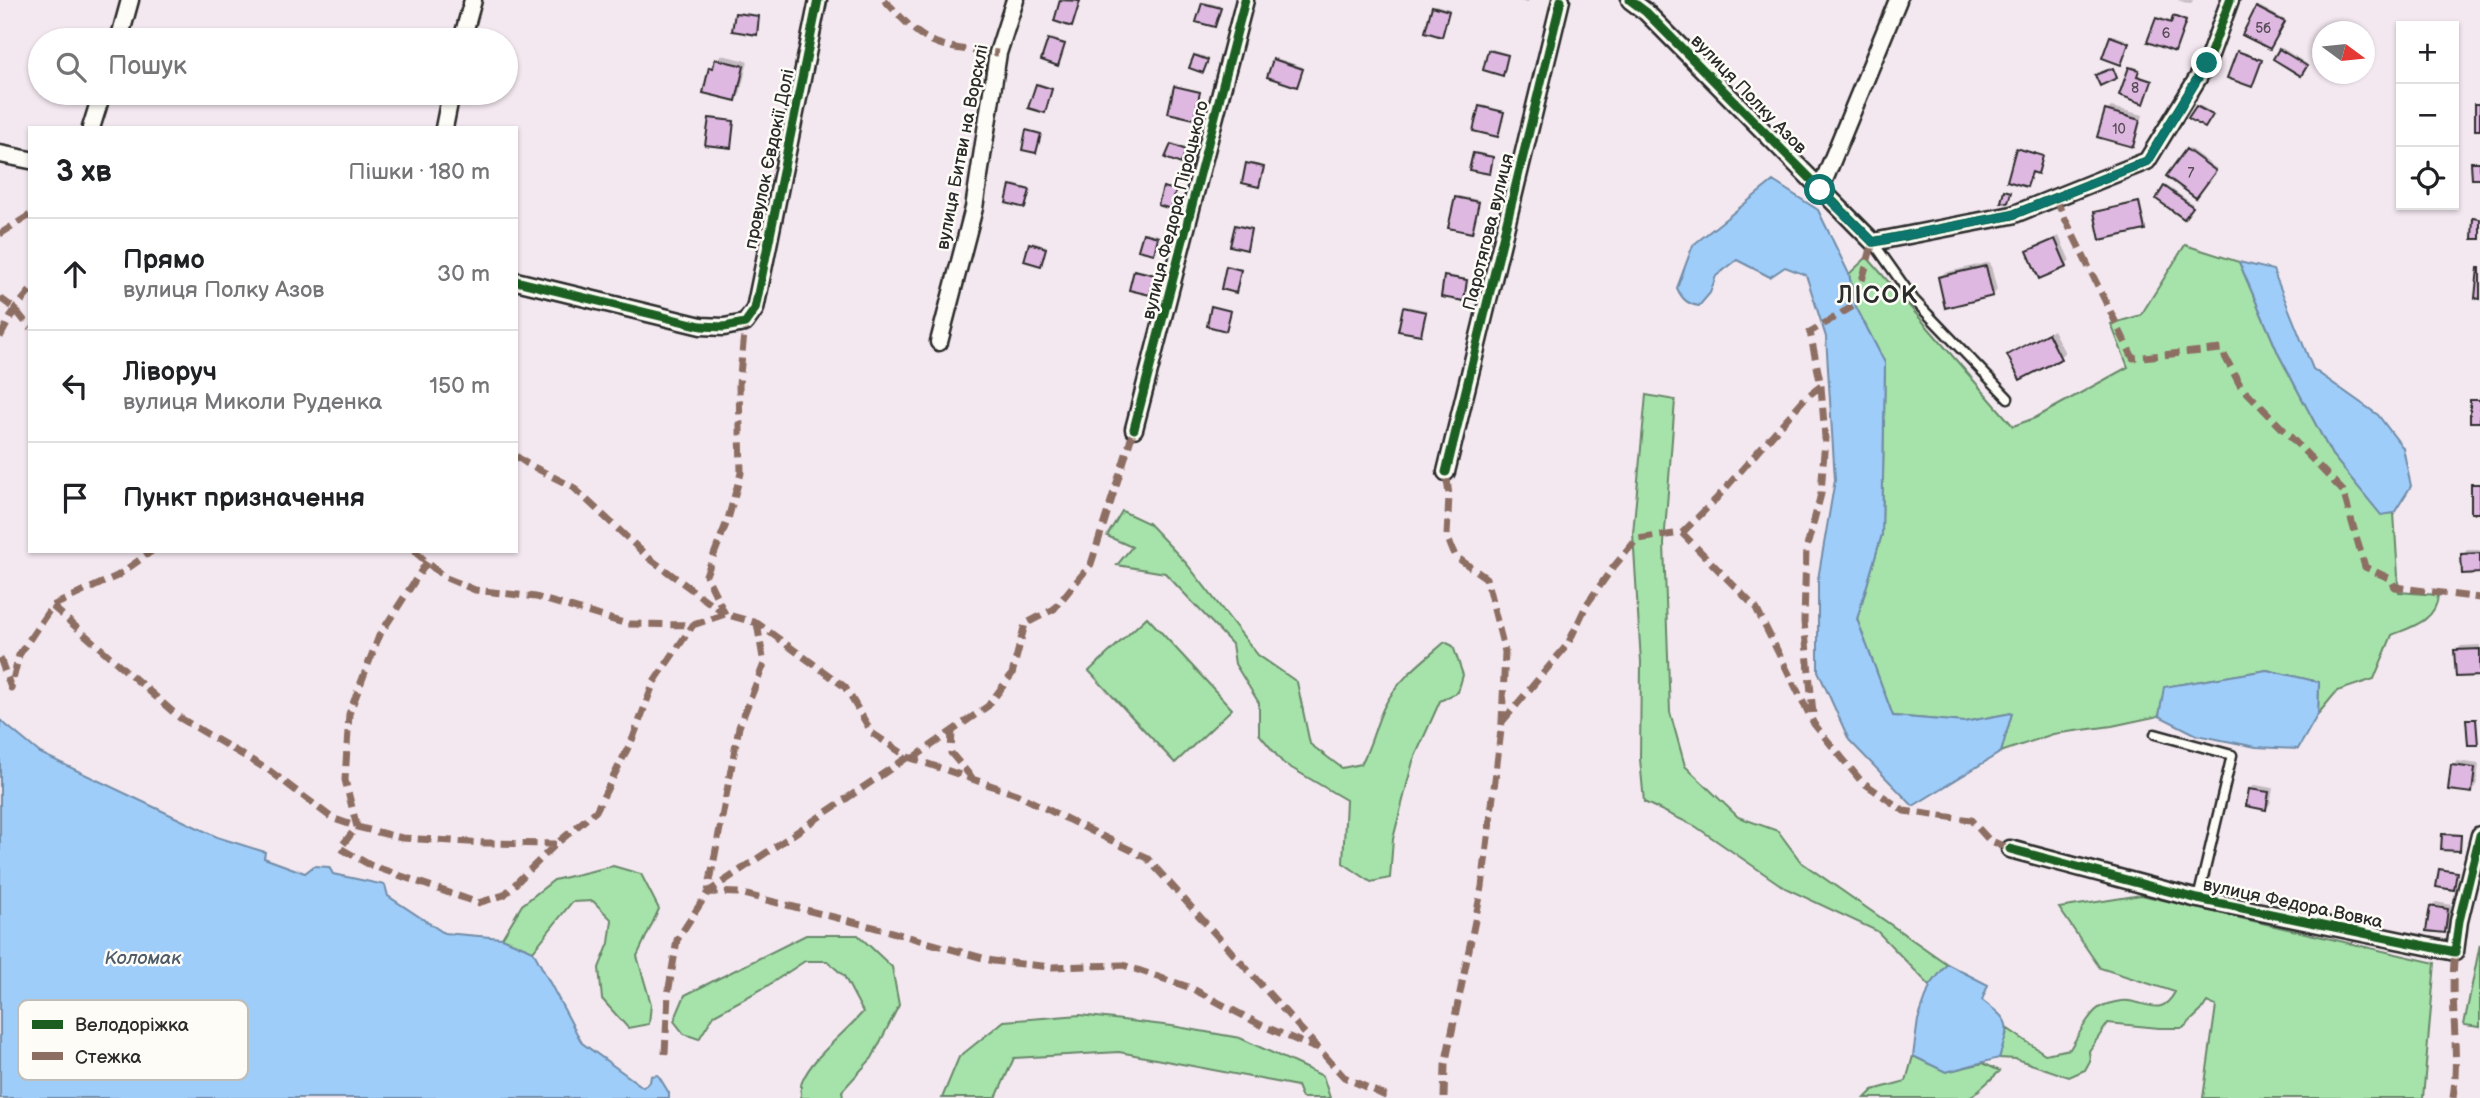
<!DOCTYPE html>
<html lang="uk">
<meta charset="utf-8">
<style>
body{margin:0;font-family:"Balsamiq Sans",sans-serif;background:#f6f6f6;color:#202124}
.controls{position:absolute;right:21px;top:21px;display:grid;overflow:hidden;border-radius:0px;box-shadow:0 2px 5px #0004}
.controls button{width:63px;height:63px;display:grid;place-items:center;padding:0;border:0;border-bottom:2px solid #e0e0e0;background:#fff;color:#202124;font:35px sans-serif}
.compass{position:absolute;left:2312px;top:21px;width:63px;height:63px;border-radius:50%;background:#fff;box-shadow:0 2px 5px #0004;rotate:105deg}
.stop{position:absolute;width:21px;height:21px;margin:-16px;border:5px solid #0f766e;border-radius:50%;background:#fff}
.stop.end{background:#0f766e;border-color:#fff;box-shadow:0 2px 7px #0008}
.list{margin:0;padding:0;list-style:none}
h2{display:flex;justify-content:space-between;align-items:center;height:91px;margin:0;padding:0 28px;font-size:30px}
h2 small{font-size:23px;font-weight:400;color:#757577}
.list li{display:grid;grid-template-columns:46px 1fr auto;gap:21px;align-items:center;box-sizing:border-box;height:112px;padding:0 28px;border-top:2px solid #e0e0e0}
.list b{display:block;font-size:26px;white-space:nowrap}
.list p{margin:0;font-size:23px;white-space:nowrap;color:#757577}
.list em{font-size:23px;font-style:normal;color:#757577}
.icon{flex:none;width:38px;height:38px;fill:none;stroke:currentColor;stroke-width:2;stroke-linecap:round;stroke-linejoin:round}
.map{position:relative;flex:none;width:2480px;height:1098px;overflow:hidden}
.search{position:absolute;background:#fff;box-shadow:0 2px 5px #0004;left:28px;top:28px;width:490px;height:77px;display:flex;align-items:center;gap:18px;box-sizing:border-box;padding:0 24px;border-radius:38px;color:#757577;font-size:26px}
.panel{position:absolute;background:#fff;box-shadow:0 2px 5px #0004;left:28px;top:126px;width:490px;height:427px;border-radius:0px}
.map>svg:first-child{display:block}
.green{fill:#a6e3aa;stroke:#68876a;stroke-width:2}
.water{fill:#9fcdfa;stroke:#718ca7;stroke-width:2}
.shadow{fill:#0003}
.building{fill:#dfb8e1;stroke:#2b2b2b;stroke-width:2}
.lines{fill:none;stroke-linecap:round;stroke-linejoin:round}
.service-casing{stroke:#2b2b2b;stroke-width:13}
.minor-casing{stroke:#2b2b2b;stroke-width:21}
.service{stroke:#fdfcf7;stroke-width:8}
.minor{stroke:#fdfcf7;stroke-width:16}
.quiet{stroke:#8d6e63;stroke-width:7;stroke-dasharray:14 7;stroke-linecap:butt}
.cycleway-casing{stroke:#fdfcf7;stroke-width:13}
.cycleway{stroke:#1b5e20;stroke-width:9}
.route{stroke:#0f766e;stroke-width:9}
.labels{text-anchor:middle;stroke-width:5;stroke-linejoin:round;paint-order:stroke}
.number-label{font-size:14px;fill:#584e58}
.street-label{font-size:18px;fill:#2b2b2b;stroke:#fdfcf7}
.water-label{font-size:19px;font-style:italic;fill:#4e5c69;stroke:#fdfcf7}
.district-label{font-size:24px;font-weight:bold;letter-spacing:2px;fill:#2b2b2b;stroke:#fdfcf7}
.key{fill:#fdfcf7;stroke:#bebdba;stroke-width:2}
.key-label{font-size:19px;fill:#2b2b2b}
</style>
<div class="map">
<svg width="2480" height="1098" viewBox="0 0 2480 1098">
<rect width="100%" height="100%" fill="#f4e8f0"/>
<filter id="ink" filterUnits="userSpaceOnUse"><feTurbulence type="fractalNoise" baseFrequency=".0143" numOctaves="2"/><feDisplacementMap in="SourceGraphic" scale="14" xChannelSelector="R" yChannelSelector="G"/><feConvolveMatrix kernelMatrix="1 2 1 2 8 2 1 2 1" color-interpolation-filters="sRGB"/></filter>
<g filter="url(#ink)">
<path class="green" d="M2185 245 2239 262 2279 355 2332 455 2381 514 2394 513 2399 592 2438 595C2437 620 2412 627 2392 635L2374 679 2337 691 2318 714 2319 682 2267 670 2165 687 2159 716 2112 726 2053 734 2001 752 2012 713 1964 722 1893 716 1857 619 1882 534 1885 363 1855 305 1849 274 1867 257 2013 426 2035 418 2128 367 2111 324 2141 315Z
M1646 395 1675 400 1664 544 1670 712 1685 766 1738 817 1778 831 1801 862 1947 964 1930 986 1877 931 1785 888 1695 826 1644 802 1640 759 1641 662 1633 533Z
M1122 511 1148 523 1186 563 1258 655 1297 682 1310 744 1342 768 1361 764C1372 745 1375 725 1384 707 1397 680 1423 661 1445 642L1453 646 1463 675 1458 692 1440 701 1413 761 1393 839 1390 878 1371 882 1343 863 1346 800 1283 763 1259 734V703L1235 664 1232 644 1165 573 1117 565 1132 547 1107 536Z
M1147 617 1232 709 1175 763 1089 671Z
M613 866 641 874 659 909 637 956 651 1004 649 1024 628 1028 602 999 599 968 609 943 612 920 593 901 572 902 533 951 502 938 522 905 554 880Z
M2141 895 2435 963 2423 1098H2203L2216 1006 2207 1002 2201 1011 2183 1028H2159L2108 1023 2089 1051 2090 1061 2085 1070 2069 1077 2016 1059 1999 1058 2008 1029 2045 1054 2070 1049C2077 1038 2090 1011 2102 1006 2109 1003 2122 1000 2129 1001 2150 1004 2162 1016 2175 992L2100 968 2059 908Z
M806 935H858L892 967 899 1005 872 1058 842 1091 843 1098H801C801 1093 800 1086 802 1082 811 1058 846 1032 863 1012L844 976 827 961H805L764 988 714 1015 699 1039 684 1034 674 1021 685 995Z
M2480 944V1027L2464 1025Z
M1080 1015 1172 1026 1240 1038 1323 1076 1330 1098H1302L1297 1086 1119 1052 1014 1058 996 1098H942L959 1057 1004 1021Z
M1913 1056 1946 1072 1983 1063 2000 1071 1970 1098H1865L1873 1090 1906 1081Z"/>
<path class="water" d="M1773 181 1818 210 1849 274 1855 305 1885 363 1882 534 1857 619 1893 716 1964 722 2012 713 2001 752 1913 806 1849 740 1818 671V579L1835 480 1826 337 1806 275 1785 267 1770 277 1737 260 1716 276 1710 293 1699 306C1687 304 1682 299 1677 288L1693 245Z
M2239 262 2273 270 2313 369 2378 415 2403 448 2411 486 2394 513 2381 515 2332 455 2279 355Z
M2267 670 2319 682 2318 714 2298 749 2256 747 2197 735 2159 716 2164 687Z
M0 720 40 753 217 837 265 852 264 858 305 873 314 866 329 867 333 874 385 885 388 896 444 933 502 938 533 951 582 1043 643 1087 650 1082 651 1076 658 1075 669 1093V1098H0Z
M1947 964 1988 985 1982 1000C2012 1023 2010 1023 1999 1058L1946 1072 1913 1056 1918 1020 1930 986Z"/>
<path class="shadow" d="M1516 0H1529L1527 3Z
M2177 0H2193L2191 4Z
M1205 2 1221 6 1215 25 1203 4Z
M1435 5 1450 9 1442 35 1433 7Z
M2259 6 2285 20 2272 46 2258 8Z
M738 12 760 15 756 33 736 14Z
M2176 16 2187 19 2176 49 2157 19 2159 17 2173 22Z
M2113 35 2130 41 2121 63 2112 37Z
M1052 38 1066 43 1058 64 1050 40Z
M2282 48 2307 64 2302 72 2280 50Z
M1492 49 1509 54 1504 72 1490 51Z
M2240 51 2262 59 2252 85 2238 52Z
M1197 54 1209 58 1203 71 1195 56Z
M721 55 748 61 740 94 736 99 710 68Z
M1276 58 1303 67 1298 83 1275 60Z
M2133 66 2140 69 2138 75 2152 80 2145 100 2131 68Z
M1039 83 1053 88 1046 110 1037 85Z
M1177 86 1201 91 1193 117 1176 87Z
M1482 105 1504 111 1497 135 1480 107Z
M2199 105 2213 113 2207 124 2197 107Z
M2111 107 2143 115 2136 140 2132 145 2107 111Z
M712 117 735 120 730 146 710 119Z
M1174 143 1187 148 1182 161 1172 145Z
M2020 148 2044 155 2039 170H2032L2027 185 2018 149Z
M2189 148 2217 169 2196 196 2169 175Z
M1476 152 1494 156 1490 172 1474 154Z
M1250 163 1264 166 1259 185 1248 164Z
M1014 184 1030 189 1025 206 1012 186Z
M2167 186 2193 204 2184 217 2165 187Z
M1458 196 1479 200 1472 231 1457 198Z
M2140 202 2146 227 2144 229 2096 212Z
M1238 225 1252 227 1246 248 1236 226Z
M1146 232 1159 235 1153 252 1145 234Z
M2059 236 2070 261 2066 265 2029 252 2034 247Z
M1032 242 1047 246 1041 264 1030 244Z
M1990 262 1997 290 1993 295 1940 278 1944 273Z
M1229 265 1242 268 1235 291 1227 267Z
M1137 269 1156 274 1150 293 1136 271Z
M1448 275 1468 279 1463 299 1446 277Z
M1406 306 1427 310 1421 334 1404 308Z
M2053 330 2065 353 2021 378 2009 355Z
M2467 550H2480V571L2463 555Z
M2480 645V674L2456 651 2461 646Z
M2470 718H2477V743L2468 720Z
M2457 761 2479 764 2476 787 2471 791 2453 766Z
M2255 785 2273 788 2270 804 2266 808 2250 789Z
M2445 833 2462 834 2461 847 2460 849 2443 835Z
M2436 902 2452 905 2449 927 2445 931 2431 907Z"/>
<path class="building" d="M1060 0 1080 1 1072 27 1054 21Z
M1202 3 1221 8 1215 27 1196 22Z
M1432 6 1449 11 1442 37 1425 32Z
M2256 7 2285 22 2270 49 2242 35Z
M735 13 759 16 757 35 732 31Z
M2173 16 2186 21 2175 52 2147 42 2156 18 2171 23Z
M2110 36 2129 43 2121 65 2102 58Z
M1048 39 1065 44 1058 66 1041 60Z
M2279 49 2307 66 2301 76 2273 59Z
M1488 50 1508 55 1503 76 1483 70Z
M2237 51 2262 60 2252 87 2227 78Z
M1194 55 1208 60 1203 73 1189 68Z
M715 59 744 66 736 101 703 93 709 67 713 68Z
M1273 59 1303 69 1297 87 1267 77Z
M2129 67 2139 70 2137 76 2152 81 2144 104 2119 95Z
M2113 68 2117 78 2100 86 2095 75Z
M1036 84 1052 89 1045 113 1028 108Z
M1174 86 1200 92 1194 119 1168 113Z
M2475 104H2480V130H2475Z
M1479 106 1504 112 1498 137 1473 131Z
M2196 106 2213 115 2205 128 2188 118Z
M2105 110 2140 120 2133 147 2097 137Z
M709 118 734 121 731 148 705 145Z
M1026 130 1041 134 1036 153 1022 150Z
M1171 144 1186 150 1181 164 1165 158Z
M2016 148 2043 156 2038 174 2032 172 2027 187 2007 181Z
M2186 149 2216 171 2196 198 2166 176Z
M1473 153 1493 157 1490 174 1469 170Z
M2471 162H2480V179H2472Z
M1246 163 1264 167 1259 187 1242 183Z
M1010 185 1030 190 1025 208 1006 203Z
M2164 186 2193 207 2184 219 2156 199Z
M1163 187 1176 190 1171 209 1158 205Z
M2004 190 2011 192 2008 203 2001 202Z
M1455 197 1479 202 1472 233 1448 228Z
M2139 202 2145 230 2100 240 2094 212Z
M2473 218 2480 219V239H2472Z
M1235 225 1251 229 1247 250 1230 246Z
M1143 233 1158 237 1154 254 1138 250Z
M2055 239 2067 267 2039 279 2027 251Z
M1029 243 1046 248 1041 266 1024 261Z
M1226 266 1241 270 1236 293 1221 289Z
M1986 266 1993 296 1945 308 1938 277Z
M2478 268H2480V299L2475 298Z
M1134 270 1155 275 1150 295 1129 290Z
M1444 276 1467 280 1464 301 1441 297Z
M1211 306 1231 311 1226 331 1207 326Z
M1403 307 1426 312 1421 335 1398 331Z
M2048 333 2061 359 2020 380 2007 355Z
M2470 400H2480V422H2470Z
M2471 484H2480V513H2471Z
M2480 553V573L2462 574 2461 554Z
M2480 649V676L2456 677 2454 650Z
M2466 719H2476L2478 745H2468Z
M2451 765 2475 768 2472 793 2448 790Z
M2249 789 2269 792 2266 810 2246 806Z
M2442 834 2461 835 2460 851 2441 850Z
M2439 869 2457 872 2454 890 2436 887Z
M2430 906 2448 909 2445 933 2426 931Z"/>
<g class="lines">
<defs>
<path id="service" d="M1873 242 1914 300 2008 398
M2155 734 2232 755 2198 899"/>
<path id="minor" d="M1630 0 1646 12 1873 242 2012 215 2147 161 2207 63 2230 0
M119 40 130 0
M462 40 473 0
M91 128 102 93
M444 128 451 93
M0 154 30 160
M1820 190 1898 0
M516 281 701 326 724 327 745 323 755 309 818 0
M939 342 974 208 998 53 1015 0
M1134 429 1245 0
M1446 472 1561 0
M2010 849 2198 899 2455 952 2459 921 2480 835"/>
</defs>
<use href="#service" class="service-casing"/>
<use href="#minor" class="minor-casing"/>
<use href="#service" class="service"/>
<use href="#minor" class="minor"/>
<path class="quiet" d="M884 0C895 10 905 23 917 32 939 50 971 50 998 53
M2055 198 2133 358 2221 349 2240 385 2343 491 2365 567 2391 579 2395 587 2480 598
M0 234 30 215
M0 298 15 309 30 328
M0 337 15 309 30 291
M516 456 526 463 573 487 649 558 722 612
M1682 533 1716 499 1805 398 1821 386 1810 332 1855 305 1873 242
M414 551 444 577 475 590 536 597 627 624 693 625 725 614 757 623 845 687 872 733 908 757 1016 794 1147 858 1344 1077 1390 1098
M427 562 379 636 349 714 345 780 357 827 340 848 370 865 478 903 504 895 556 844 596 811 633 738 654 682 693 625
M52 606 180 718 270 771 332 818 357 827 402 838 486 843 556 844
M725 614 706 575 728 519 741 473 739 385 745 323
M757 623 764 664 739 727 708 892 739 893 881 929 993 961 1052 967 1123 965 1191 988 1259 1024 1315 1048
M0 658 11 688 19 655 52 606 117 576 152 551
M1813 713 1804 622 1806 550 1821 494 1825 438 1821 386
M1502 722 1568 644 1587 604 1611 570 1637 539 1682 533 1756 608 1814 724 1861 781 1904 811 1971 820 1989 840 2010 849
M952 731 951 753 973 779
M912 759 988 706 1012 674 1025 624 1054 609 1091 564 1134 429
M665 1054 668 994 677 940 708 892 908 757
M1444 1098 1445 1065 1482 887 1502 722 1505 652 1486 578 1455 556 1447 536 1449 495 1446 472
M2453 1098C2460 1049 2449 1001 2455 952"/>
<defs>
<path id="cycleway" d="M1630 0 1646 12 1873 242 2012 215 2147 161 2207 63 2230 0
M516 281 701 326 724 327 745 323 755 309 818 0
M1134 429 1245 0
M1446 472 1561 0
M2010 849 2198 899 2455 952 2459 921 2480 835"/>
</defs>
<use href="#cycleway" class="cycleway-casing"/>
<use href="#cycleway" class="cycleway"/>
</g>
</g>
<g class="lines" filter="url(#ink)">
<path class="route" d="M1820 190 1873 242 2012 215 2147 161 2207 63"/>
</g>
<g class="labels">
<g class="number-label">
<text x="2263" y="33">5б</text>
<text x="2166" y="38">6</text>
<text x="2135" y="93">8</text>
<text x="2119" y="134">10</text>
<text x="2191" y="178">7</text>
</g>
<g class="street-label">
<text transform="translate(1749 94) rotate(46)" y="6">вулиця Полку Азов</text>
<text transform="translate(962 147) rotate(-79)" y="6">вулиця Битви на Ворсклі</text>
<text transform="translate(769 159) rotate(-78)" y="6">провулок Євдокії Долі</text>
<text transform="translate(1175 210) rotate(-76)" y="6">вулиця Федора Піроцького</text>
<text transform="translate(1488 232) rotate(-76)" y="6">Паротягова вулиця</text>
<text transform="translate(2293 903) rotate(12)" y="6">вулиця Федора Вовка</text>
</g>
<g class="water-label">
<text x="143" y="964">Коломак</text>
</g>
<g class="district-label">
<text x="1878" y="303">ЛІСОК</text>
</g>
</g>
<rect x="18" y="1000" width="230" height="80" rx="10" class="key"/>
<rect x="32" y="1020" width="31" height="9" fill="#1b5e20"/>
<rect x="32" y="1052" width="31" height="8" fill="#8d6e63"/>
<g class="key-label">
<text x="75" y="1031">Велодоріжка</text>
<text x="75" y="1063">Стежка</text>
</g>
</svg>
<div class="controls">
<button>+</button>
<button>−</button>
<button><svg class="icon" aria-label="locate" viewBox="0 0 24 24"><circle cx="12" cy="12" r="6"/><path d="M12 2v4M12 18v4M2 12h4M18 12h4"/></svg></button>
</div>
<svg class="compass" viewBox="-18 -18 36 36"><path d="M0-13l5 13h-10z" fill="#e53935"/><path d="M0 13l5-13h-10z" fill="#757577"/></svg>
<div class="stop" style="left:1820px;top:190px"></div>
<div class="stop end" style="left:2207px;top:63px"></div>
<div class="search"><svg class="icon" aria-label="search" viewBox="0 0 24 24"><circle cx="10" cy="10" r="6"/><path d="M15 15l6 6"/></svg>Пошук</div>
<section class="panel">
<h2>3 хв<small>Пішки · 180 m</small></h2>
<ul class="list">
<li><svg class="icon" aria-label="ahead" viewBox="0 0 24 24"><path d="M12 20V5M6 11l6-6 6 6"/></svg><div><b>Прямо</b><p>вулиця Полку Азов</p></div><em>30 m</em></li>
<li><svg class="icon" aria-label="left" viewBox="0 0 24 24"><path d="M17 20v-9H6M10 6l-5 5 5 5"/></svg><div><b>Ліворуч</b><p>вулиця Миколи Руденка</p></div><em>150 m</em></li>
<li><svg class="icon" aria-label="arrive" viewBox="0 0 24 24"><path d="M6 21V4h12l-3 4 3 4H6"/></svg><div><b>Пункт призначення</b></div></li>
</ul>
</section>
</div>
